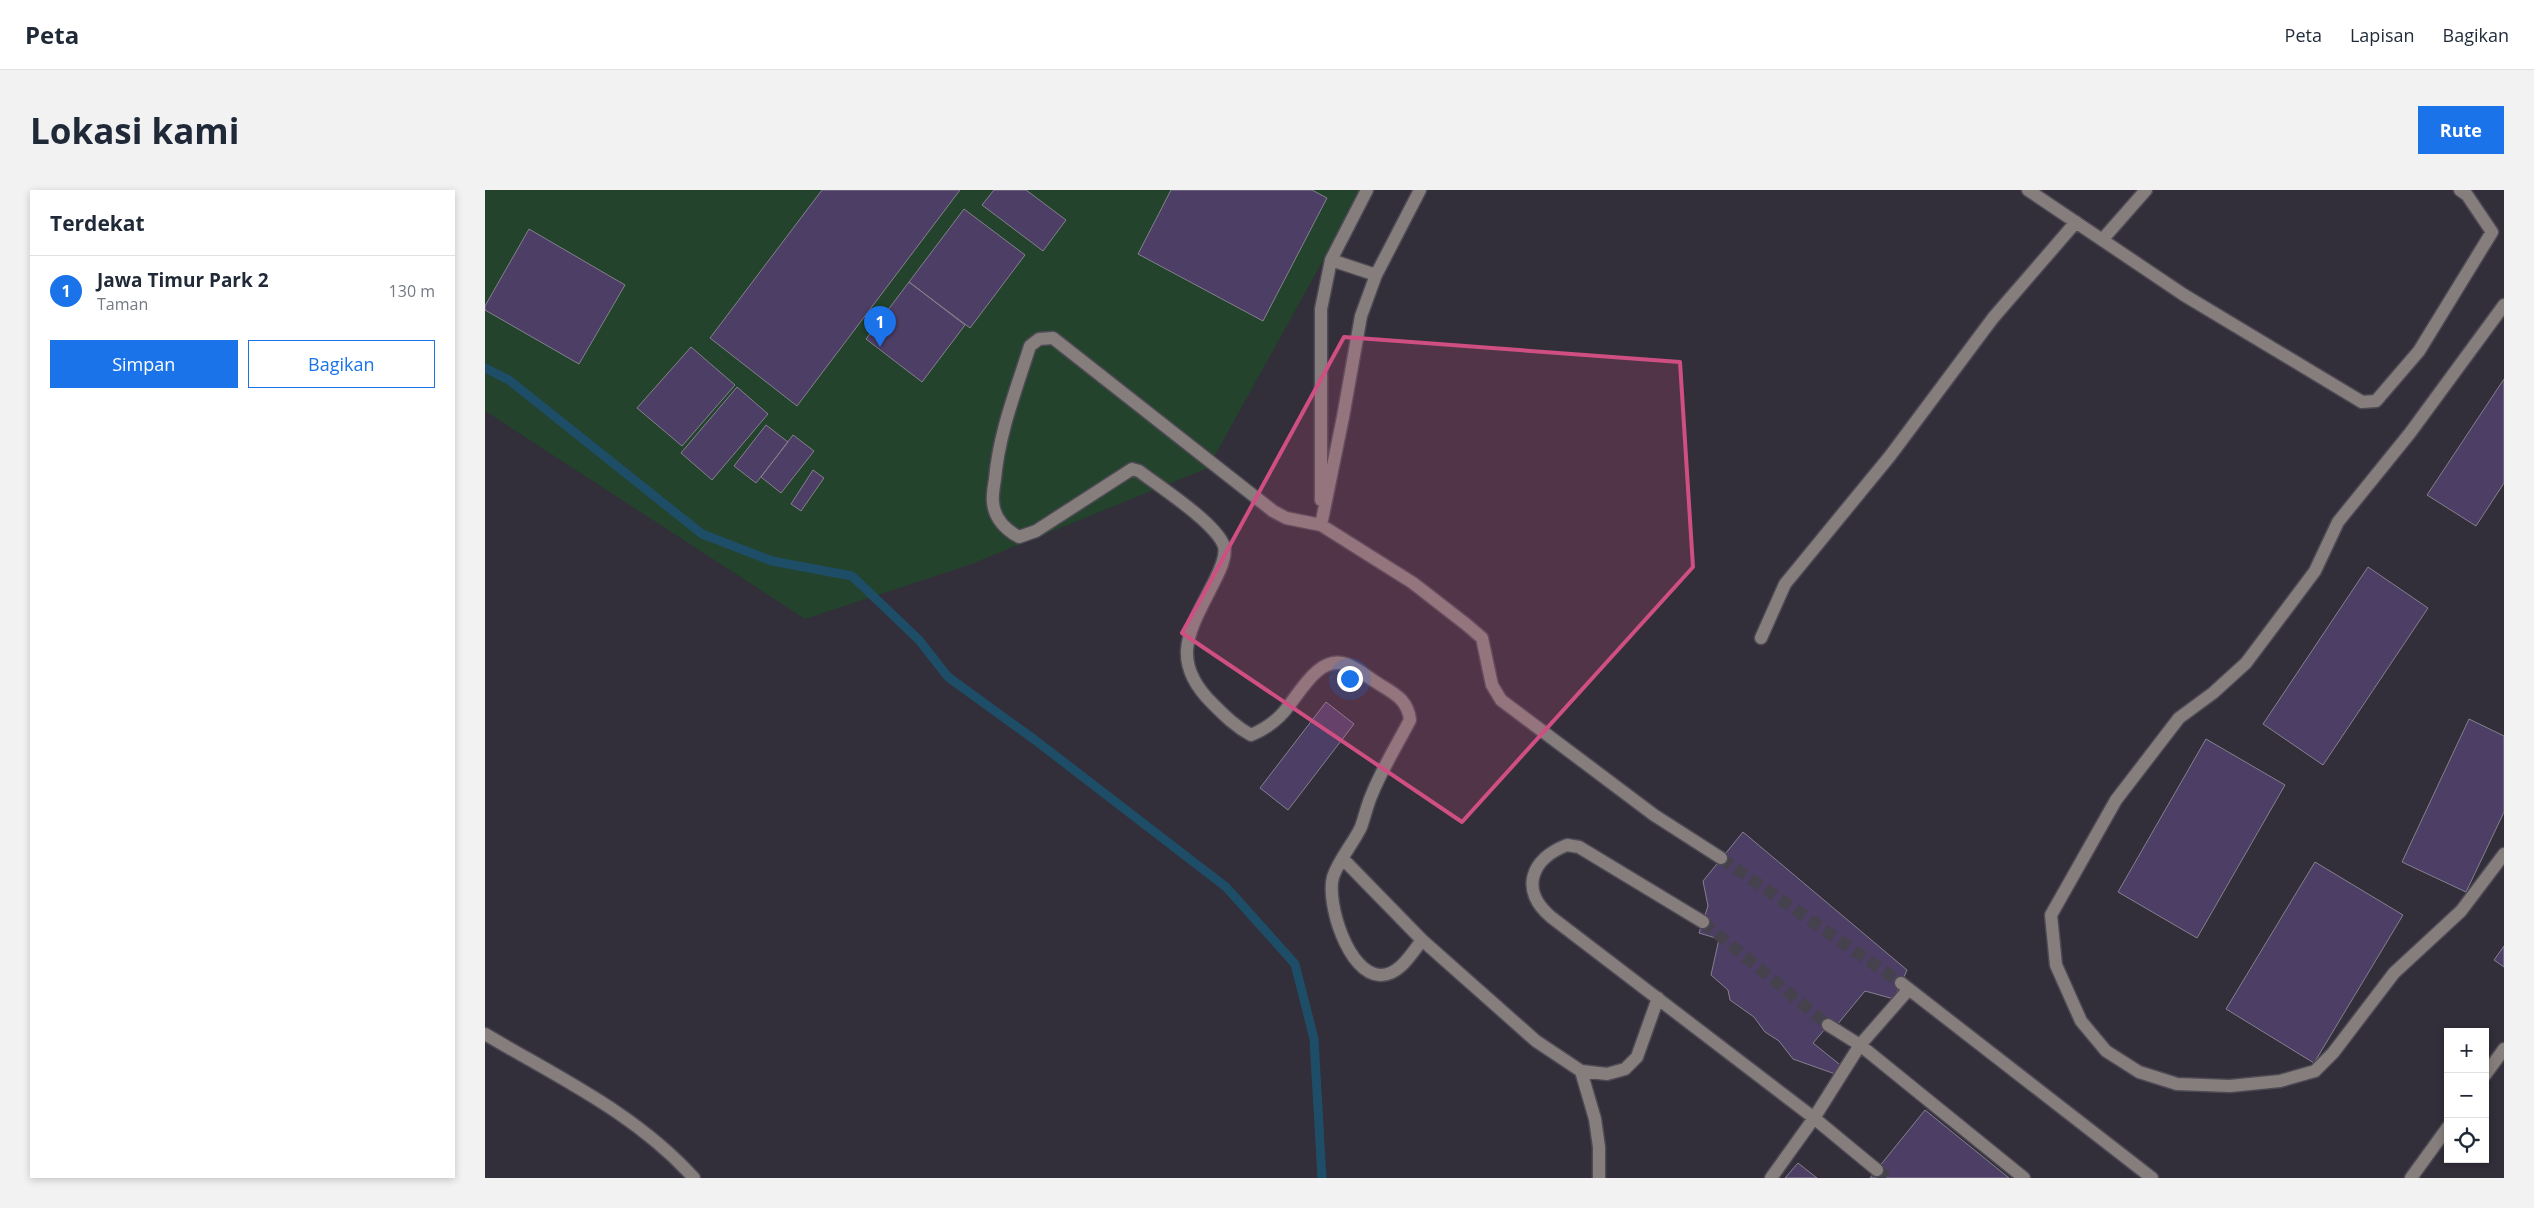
<!DOCTYPE html>
<html lang="id">
<meta charset="utf-8">
<style>
body{margin:0;font-family:"Open Sans",sans-serif;background:#f2f2f3;color:#1f2937}
.controls{position:absolute;right:15px;bottom:15px;display:grid;overflow:hidden;border-radius:0px;box-shadow:0 2px 8px #0003}
.controls button{width:45px;height:45px;display:grid;place-items:center;padding:0;border:0;border-bottom:1px solid #e0e1e3;background:#fff;color:#1f2937;font:25px sans-serif}
.you{position:absolute;left:864px;top:488px;width:18px;height:18px;margin:-12px;border:4px solid #fff;border-radius:50%;background:#1a73e8;box-shadow:0 0 0 8px #1a73e833}
.badge{display:grid;place-items:center;width:32px;height:32px;border-radius:50%;background:#1a73e8;color:#fff;font-size:16px;font-weight:700}
.pin{position:absolute;translate:-50% -41px;filter:drop-shadow(0 1px 2px #0008)}
.pin::after{content:'';position:absolute;top:26px;width:18px;height:15px;background:inherit;clip-path:polygon(0 0,100% 0,50% 100%)}
.list{margin:0;padding:0;list-style:none}
h2{display:flex;justify-content:space-between;align-items:center;height:65px;margin:0;padding:0 20px;font-size:21px}
h2 small{font-size:16px;font-weight:400;color:#747a83}
.list li{display:grid;grid-template-columns:32px 1fr auto;gap:15px;align-items:center;box-sizing:border-box;height:70px;padding:0 20px;border-top:1px solid #e0e1e3}
.list b{display:block;font-size:19px;white-space:nowrap}
.list p{margin:0;font-size:16px;white-space:nowrap;color:#747a83}
.list em{font-size:16px;font-style:normal;color:#747a83}
.actions{display:flex;gap:10px;padding:15px 20px}
.actions a{flex:1;padding:11px 0;border:1px solid #1a73e8;border-radius:0px;text-align:center;font-size:18px;color:#1a73e8}
.actions .main{background:#1a73e8;color:#fff}
.icon{flex:none;width:28px;height:28px;fill:none;stroke:currentColor;stroke-width:2;stroke-linecap:round;stroke-linejoin:round}
.map{position:relative;flex:none;width:2019px;height:988px;overflow:hidden;border-radius:0px}
header{display:flex;align-items:center;gap:30px;box-sizing:border-box;height:70px;padding:0 25px;background:#fff;border-bottom:1px solid #e0e1e3}
header strong{font-size:24px}
nav{display:flex;gap:28px;margin-inline-start:auto;font-size:18px}
.intro{display:flex;align-items:center;justify-content:space-between;box-sizing:border-box;height:120px;padding:0 30px}
h1{margin:0;font-size:35px}
.button{padding:12px 22px;border-radius:0px;background:#1a73e8;color:#fff;font-size:18px;font-weight:700}
main{display:flex;gap:30px;padding:0 30px}
aside{flex:1;background:#fff;border-radius:0px;box-shadow:0 2px 8px #0003}
.map>svg:first-child{display:block}
.green{fill:#23432c}
.lines{fill:none;stroke-linecap:round;stroke-linejoin:round}
.stream{stroke:#1e4e67;stroke-width:9}
.building{fill:#4d3e65;stroke:#85808e}
.minor-tunnel{stroke:#46424d;stroke-width:12;stroke-dasharray:12 6;stroke-linecap:butt}
.minor-casing{stroke:#4d4a55;stroke-width:15}
.minor{stroke:#867e7c;stroke-width:12}
.marked{fill:#cf4f83;fill-opacity:0.2;stroke:#cf4f83;stroke-width:4;stroke-linejoin:round}
</style>
<header>
<strong>Peta</strong>
<nav><a>Peta</a><a>Lapisan</a><a>Bagikan</a></nav>
</header>
<div class="intro"><h1>Lokasi kami</h1><a class="button">Rute</a></div>
<main>
<aside>
<h2>Terdekat<small></small></h2>
<ul class="list">
<li><span class="badge">1</span><div><b>Jawa Timur Park 2</b><p>Taman</p></div><em>130 m</em></li>
</ul>
<div class="actions"><a class="main">Simpan</a><a>Bagikan</a></div>
</aside>
<div class="map">
<svg width="2019" height="988" viewBox="0 0 2019 988">
<rect width="100%" height="100%" fill="#322e3a"/>
<path class="green" d="M0 0H877L723 278 484 375 320 429 0 221Z"/>
<g class="lines">
<path class="stream" d="M0 178 24 190 217 344 287 371 367 386 434 450 463 487 550 550 741 697 810 774 829 849 837 988"/>
</g>
<path class="building" d="M337 0H475L312 216 225 148Z
M509 0H541L581 30 558 61 497 15Z
M686 0H827L842 8 778 131 653 64Z
M479 19 540 65 485 138 424 92Z
M44 39 140 95 94 174 0 120V116Z
M424 92 480 135 437 192 381 149Z
M206 157 250 195 197 256 152 218Z
M2019 189V293L1991 336 1942 305Z
M252 197 283 224 227 290 196 263Z
M281 235 303 252 271 293 249 276Z
M308 245 329 261 296 303 276 287Z
M328 280 339 288 316 321 306 314Z
M1883 377 1943 418 1838 575 1778 534Z
M841 512 869 534 803 620 775 598Z
M1984 529 2019 546V622L1981 702 1917 672Z
M1721 549 1800 595 1712 748 1633 702Z
M1258 642 1422 780 1409 809 1380 801 1351 836 1346 832 1328 853 1359 878 1353 885 1308 869 1294 851 1280 842 1269 827 1245 810 1243 800 1226 785 1234 749 1214 743 1223 716 1218 691Z
M1830 672 1918 725 1829 873 1741 819Z
M2019 756V777L2009 770Z
M1440 920 1524 988H1385Z
M1313 973 1332 988H1300Z"/>
<g class="lines">
<path class="minor-tunnel" d="M1236 668 1416 793
M1218 732 1343 835
M1392 980 1403 988"/>
<defs>
<path id="minor" d="M1543 0 1699 105 1877 212 1891 211 1934 161 2007 42 1982 5 1975 0
M1617 50 1661 0
M846 70 891 85
M2019 115 1925 243 1853 332 1830 381 1761 473 1728 503 1694 528 1631 610 1566 725 1571 775 1596 831 1621 861 1654 882 1692 894 1745 896 1795 891 1830 881 1848 863 1909 783 1976 721 2019 664
M836 310V119L846 70 882 0
M836 335 858 227 876 126 891 85 935 0
M1276 448 1300 394 1405 266 1508 128 1591 32
M858 669 937 750
M1218 732 1094 657 1082 655C1046 669 1034 700 1066 727L1329 928 1392 980
M1416 793 1667 988
M1173 808 1152 867 1140 879 1122 884 1096 881 1051 851 937 750C927 763 914 786 895 785 863 784 841 712 848 687 854 669 868 654 876 637 880 626 882 615 887 604 897 579 912 555 925 530 923 510 910 504 894 494 884 488 872 478 861 474 831 464 812 510 795 526 786 535 778 540 766 545 751 537 740 526 728 514 683 470 705 440 729 392 734 382 742 367 739 356 731 333 675 297 654 281L647 279 551 341 534 347C521 340 509 328 508 312 507 305 509 296 510 289 514 243 531 200 545 156L554 149 568 148 788 321 801 328 836 335 928 393 982 435 997 448 1007 495 1016 510 1169 625 1236 668
M1343 835 1375 855 1539 988
M0 844C74 888 150 923 209 988
M1096 881 1110 929 1114 957V988
M2000 885 2019 859
M1286 988 1329 928 1375 855 1424 799
M1926 988 1963 937"/>
</defs>
<use href="#minor" class="minor-casing"/>
<use href="#minor" class="minor"/>
</g>
<path class="marked" d="M859 147 1195 172 1208 377 977 632 697 443Z"/>
</svg>
<div class="controls">
<button>+</button>
<button>−</button>
<button><svg class="icon" aria-label="locate" viewBox="0 0 24 24"><circle cx="12" cy="12" r="6"/><path d="M12 2v4M12 18v4M2 12h4M18 12h4"/></svg></button>
</div>
<div class="you"></div>
<div class="pin badge" style="left:395px;top:157px">1</div>
</div>
</main>
